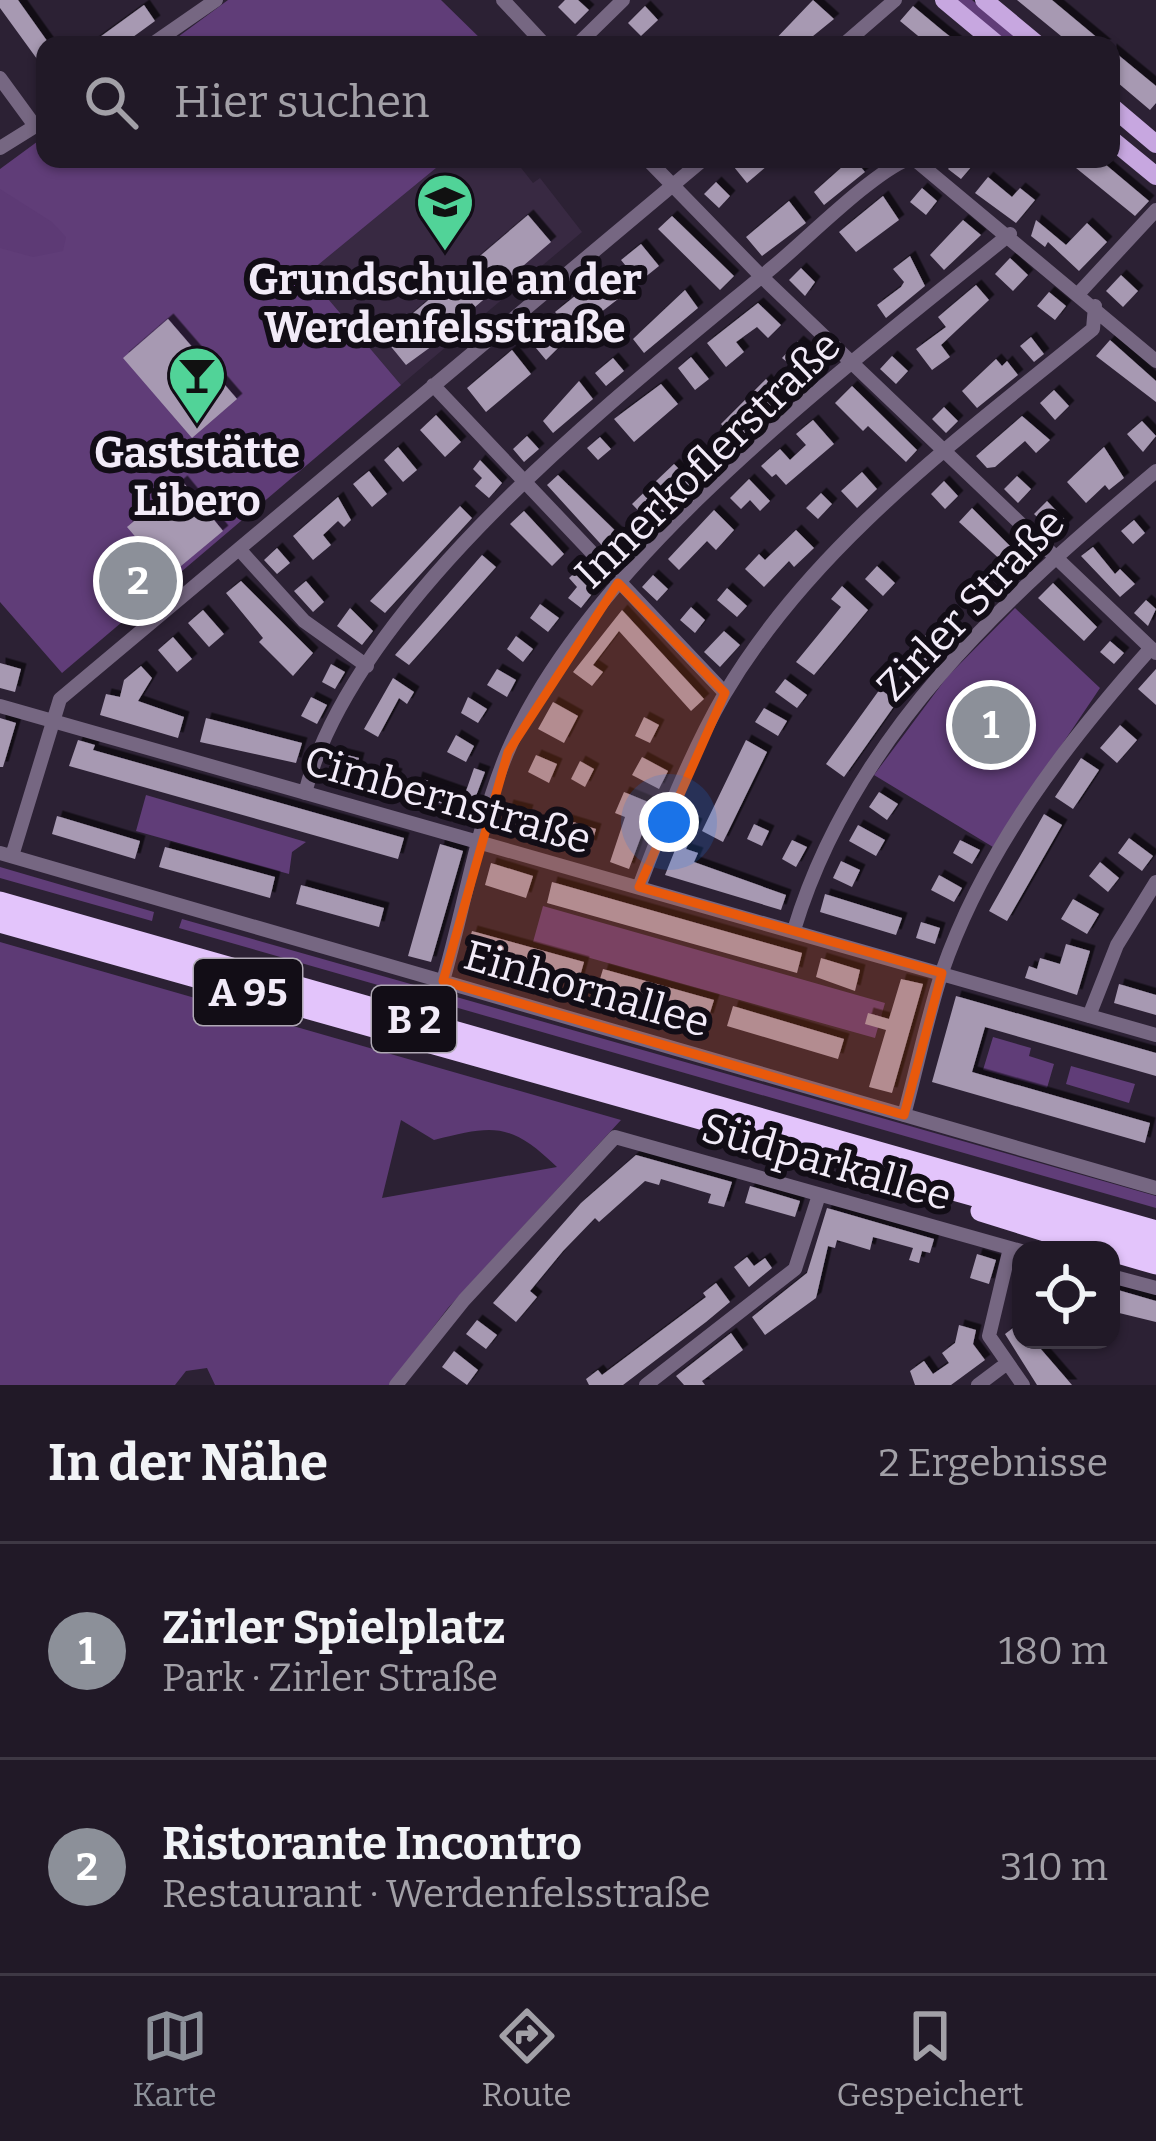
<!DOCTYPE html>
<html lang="de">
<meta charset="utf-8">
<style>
body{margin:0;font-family:Bitter,serif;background:#29222f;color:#f1f3f6}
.controls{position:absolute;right:36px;bottom:36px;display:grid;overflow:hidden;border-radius:24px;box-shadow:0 3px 9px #0004}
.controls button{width:108px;height:108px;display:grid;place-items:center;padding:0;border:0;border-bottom:3px solid #3e3844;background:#211927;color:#f1f3f6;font:60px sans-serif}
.you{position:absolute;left:669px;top:822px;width:42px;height:42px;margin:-30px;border:9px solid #fff;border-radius:50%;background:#1a73e8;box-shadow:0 0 0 18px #1a73e833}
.badge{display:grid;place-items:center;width:78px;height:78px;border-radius:50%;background:#8c9099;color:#fff;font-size:39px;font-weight:700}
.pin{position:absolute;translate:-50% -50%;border:6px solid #fff;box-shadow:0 3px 12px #0006}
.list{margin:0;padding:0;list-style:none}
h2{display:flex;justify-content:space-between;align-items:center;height:156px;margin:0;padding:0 48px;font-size:51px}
h2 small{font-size:39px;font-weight:400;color:#a2a0a7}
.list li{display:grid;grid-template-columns:78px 1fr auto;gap:36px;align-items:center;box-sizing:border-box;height:216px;padding:0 48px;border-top:3px solid #3e3844}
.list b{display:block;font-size:45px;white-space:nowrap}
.list p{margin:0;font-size:39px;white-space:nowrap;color:#a2a0a7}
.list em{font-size:39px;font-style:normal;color:#a2a0a7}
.icon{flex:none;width:66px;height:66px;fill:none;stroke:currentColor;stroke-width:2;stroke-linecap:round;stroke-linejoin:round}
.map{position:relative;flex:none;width:1156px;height:1385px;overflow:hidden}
.search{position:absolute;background:#211927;box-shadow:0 3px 9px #0004;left:36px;right:36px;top:36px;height:132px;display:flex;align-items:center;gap:30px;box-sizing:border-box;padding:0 42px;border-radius:24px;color:#a2a0a7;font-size:45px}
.sheet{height:588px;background:#211927}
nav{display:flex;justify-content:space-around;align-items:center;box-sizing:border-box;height:168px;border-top:3px solid #3e3844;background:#211927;font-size:33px;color:#a2a0a7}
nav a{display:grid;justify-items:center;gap:6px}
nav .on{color:#8c9099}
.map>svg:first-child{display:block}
.built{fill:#382942}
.green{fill:#603d78}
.forest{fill:#5d3a75;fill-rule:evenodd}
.building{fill:#a799b2;filter:url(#shadow)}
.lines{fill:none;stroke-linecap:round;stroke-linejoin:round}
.minor{stroke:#766782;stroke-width:14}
.major{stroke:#c7a7e0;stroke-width:18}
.highway{stroke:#e3c4fb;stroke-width:21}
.marked{fill:#e8590c;fill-opacity:0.2;stroke:#e8590c;stroke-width:9;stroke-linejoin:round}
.labels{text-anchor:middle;stroke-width:12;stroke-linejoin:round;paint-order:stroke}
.shield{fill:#120d16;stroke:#afa8b4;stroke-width:3}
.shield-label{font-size:39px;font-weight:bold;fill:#f2ebf8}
.poi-label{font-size:42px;font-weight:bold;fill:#f2ebf8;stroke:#120d16}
.street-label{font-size:42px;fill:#f2ebf8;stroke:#120d16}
</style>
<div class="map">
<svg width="1156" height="1385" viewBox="0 0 1156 1385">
<defs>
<filter id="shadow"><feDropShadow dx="5.5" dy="-5.5" stdDeviation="0" flood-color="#0009"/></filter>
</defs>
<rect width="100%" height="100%" fill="#2c2134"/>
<path class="built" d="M447 159H514L533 183 540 178 582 232 401 385 307 274Z"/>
<path class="green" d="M228 0H441L487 45H167Z
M952 0H972L1025 45H1006Z
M45 136V159H447L307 274 401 385 62 673 0 602V169Z
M1015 608 1100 688 993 847 874 775 947 677Z
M146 795 306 842 292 852 289 874 136 831Z
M0 867 154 912 152 921 0 878Z
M543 906 885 1003 875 1038 533 942Z
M182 919 1156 1196V1208L179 928Z
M993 1037 1031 1048 1029 1056 1054 1064 1047 1088 983 1070Z
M1071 1066 1135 1084 1129 1103 1066 1084Z"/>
<path class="forest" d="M0 189 52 222 66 237 63 251 33 257 0 248Z
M0 942 621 1120 448 1308 389 1385H215L207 1368 186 1371 175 1385H0ZM401 1120 434 1140C494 1125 510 1122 557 1167L382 1198Z"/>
<path class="building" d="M0 0H18L50 45H45V70L0 8Z
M565 0H578L589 10 575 24 558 7Z
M813 0 834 19 802 45H770Z
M1017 0H1052L1106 45H1072Z
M144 5 155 21 122 45H89Z
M645 6 658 20 641 36 628 23Z
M913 6 943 31 961 45H929L900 21Z
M1111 49 1156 86V103L1150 110 1111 77Z
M744 159H775L747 183 734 167Z
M851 159H865L859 165 865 172 824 205 814 192Z
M956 159 972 166 961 179 948 169Z
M1065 159H1099L1149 201 1135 216Z
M988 177 1012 197 1020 188 1035 200 1016 223 975 193Z
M716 182 730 196 719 208 704 194Z
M922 188 937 201 926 215 910 202Z
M883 196 899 220 856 252 839 232Z
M789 201 806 223 762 256 746 237Z
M528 215 551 242 475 307 472 303 448 323 454 330 406 365 384 338Z
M672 216 734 276 720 290 658 229Z
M963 220 981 235 944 270 930 255Z
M1036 220 1066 245 1087 223 1107 242 1079 271 1048 242 1045 247 1031 236Z
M641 244 659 266 639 282 621 260Z
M910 256 925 286 886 318 877 305 901 287 904 282 893 269Z
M1010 258 1028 275 1013 291 995 274Z
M801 268 815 282 805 296 789 280Z
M604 273 622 296 574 333 555 312Z
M1121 275 1138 291 1123 307 1106 291Z
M976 285 989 300 941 345 950 357 932 370 916 349 946 327 938 317Z
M685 290 698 308 644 353 633 339Z
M1049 292 1066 306 1055 320 1037 306Z
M758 303 781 325 768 338 757 327 736 342 744 352 726 367 707 343Z
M168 319 237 399 192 438 123 358Z
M542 324 560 346 546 360 526 336Z
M1031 337 1044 354 1034 362 1020 346Z
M1110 340 1156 381V402L1096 356Z
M798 341 828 365 811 382 782 358Z
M512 350 531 374 486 412 467 388Z
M892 356 908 371 896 384 880 369Z
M691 357 709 379 695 390 678 368Z
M613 358 624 371 606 386 595 373Z
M996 359 1002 366 1007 361 1018 375 977 408 962 391Z
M766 379 783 403 710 469 700 456 729 433 721 424Z
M579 381 593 399 553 433 543 421Z
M661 384 678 404 634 442 614 419Z
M852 386 917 450 906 462 868 426 863 431 835 403Z
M1054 390 1069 406 1055 420 1040 403Z
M944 407 958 421 946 433 932 419Z
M436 415 461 442 445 457 420 430Z
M1022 416 1050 440 1036 453 1025 441 995 467 987 468 976 456Z
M813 420 834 444 786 485 776 474 772 477 761 466 780 449 790 460 806 445 796 434Z
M1142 421 1156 436 1143 452 1127 434Z
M527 436 539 449 524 462 513 449Z
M600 437 611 449 598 460 587 448Z
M398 447 417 470 403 482 384 460Z
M1104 447 1124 478 1109 490 1105 485 1086 503 1067 482Z
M480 460 502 483 489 498 475 486 482 478 473 469Z
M674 464 696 486 654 527 632 504Z
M369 471 387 494 372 507 353 484Z
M862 472 877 489 857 508 841 491Z
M558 475 634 549 618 563 547 485Z
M1017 476 1031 489 1018 503 1004 489Z
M749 479 770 501 760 511 750 500 741 509 730 498Z
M182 481 223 531 169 576 127 527Z
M944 481 958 496 945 509 931 494Z
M821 493 832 504 818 519 806 508Z
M338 497 351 520 344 527 338 521 323 535 331 545 313 560 293 536Z
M1047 501 1068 523 1056 535 1034 514Z
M460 506 472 518 385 613 370 601Z
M972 508 1027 563 1016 574 959 522Z
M714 510 734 530 716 550 707 541 679 570 668 559Z
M524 511 564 554 552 566 510 524Z
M1134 520 1145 533 1133 544 1121 531Z
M796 530 814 548 794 567 789 561 764 587 745 569 759 554 765 560Z
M1093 547 1115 574 1120 569 1135 584 1120 597 1081 556Z
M277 548 290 563 277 574 264 560Z
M482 555 496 567 409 665 395 655Z
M582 566 599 585 581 608 568 598 577 587 569 578Z
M877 566 895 583 883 596 865 579Z
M653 575 668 589 657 601 642 587Z
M241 581 313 653 293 676 259 642 263 638 226 593Z
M306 581 324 602 313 612 294 591Z
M1053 583 1097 627 1084 641 1038 598Z
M974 584 989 599 974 615 959 599Z
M842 586 868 610 814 675 796 662 841 607 831 599Z
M727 588 747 606 737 617 717 600Z
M1146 600 1156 609 1148 626 1134 613Z
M540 604 559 618 548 632 530 618Z
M691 607 705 620 695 633 680 620Z
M350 608 373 631 362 645 337 626Z
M203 610 224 634 209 647 188 623Z
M622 610 704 699 691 711 619 631 593 665 603 672 592 686 573 672Z
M938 622 954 636 915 679 899 664Z
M724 631 740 645 720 667 704 652Z
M516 636 533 649 523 662 507 649Z
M173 637 192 659 177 672 158 650Z
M1110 641 1124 653 1114 664 1100 652Z
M0 663 21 669 15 692 0 688Z
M331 664 345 672 335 689 322 682Z
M141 666 152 678 138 701 184 717 178 738 100 715 106 694 120 697 124 680Z
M497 669 516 680 507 697 487 685Z
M1156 669V705L1138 689Z
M393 678 414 692 407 704 399 698 378 737 364 729Z
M785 679 807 695 797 708 775 692Z
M880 689 897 702 844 777 826 764Z
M311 697 327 705 317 724 301 716Z
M468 697 487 709 478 723 461 713Z
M553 702 578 716 564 743 538 729Z
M764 708 787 721 778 736 755 722Z
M644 717 659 725 650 743 635 736Z
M0 718 16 723 3 767H0Z
M206 718 302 743 296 763 200 742Z
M1120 725 1137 740 1117 763 1100 748Z
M456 735 474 746 466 762 447 752Z
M78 740 95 745 93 750 404 838 398 859 69 766Z
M746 740 767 752 723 842 702 831Z
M335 752 359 758 354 779 330 773Z
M536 755 557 764 549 783 528 772Z
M642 757 668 771 659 789 632 775Z
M1081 758 1099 770 1073 809 1055 797Z
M580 761 594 769 585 787 571 779Z
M474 768 485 772 470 812 412 795 417 777 465 794Z
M378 769 397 774 392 789 374 784Z
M624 792 653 804 629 869 610 862 625 817 615 813Z
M879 792 898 804 887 820 869 807Z
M508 805 528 810 522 831 502 826Z
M1044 814 1062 825 1007 921 989 911Z
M550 815 596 829 591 846 543 832Z
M57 816 140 841 135 859 52 834Z
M687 820 697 824 686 849 698 853 694 862 786 895 781 910 665 875Z
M754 824 769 831 762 846 747 839Z
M858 825 885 840 876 856 849 841Z
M1129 838 1153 856 1142 871 1118 853Z
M792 840 807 847 796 867 782 859Z
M960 840 980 850 972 864 953 853Z
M440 844 463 851 431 962 408 956Z
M165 847 275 877 270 898 159 867Z
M841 861 860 870 852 887 833 878Z
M1100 862 1119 878 1108 892 1089 876Z
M491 863 533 876 526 898 485 885Z
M939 875 962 888 954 902 931 890Z
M552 882 802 953 797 973 547 903Z
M301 885 384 908 379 927 296 904Z
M825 894 902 918 896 935 820 912Z
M1073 899 1099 914 1087 934 1061 919Z
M921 922 940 928 935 944 916 938Z
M472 931 584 962 578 983 466 952Z
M1066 944 1090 951 1077 995 1025 978 1029 966 1037 969 1040 958 1060 964Z
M821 958 860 970 855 991 816 977Z
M603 969 714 1000 708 1019 597 989Z
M901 979 923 984 892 1093 869 1087 886 1030 865 1024 868 1013 889 1019Z
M1119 984 1156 995V1015L1114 1003Z
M956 996 1156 1053V1076L985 1027 972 1072 1150 1123 1145 1143 932 1082Z
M733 1006 844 1039 838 1059 727 1026Z
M636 1155 732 1182 724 1207 708 1203 711 1194 661 1179 659 1185 645 1181 599 1222 595 1218 563 1251 530 1291 537 1297 516 1322 493 1303 581 1203Z
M750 1186 800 1201 795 1217 745 1203Z
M827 1208 934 1239 930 1253 922 1251 919 1263 909 1260 913 1248 873 1237 870 1250 837 1240 835 1248 828 1246 816 1298 765 1335 752 1317 807 1273Z
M977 1254 996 1260 989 1284 970 1278Z
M747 1257 754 1266 765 1258 772 1268 749 1287 734 1267Z
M716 1283 730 1302 706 1322 623 1385H589L586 1379 598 1370 602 1375 706 1297 703 1293Z
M1111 1288 1156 1301V1322L1111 1311Z
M477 1320 497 1335 486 1349 466 1334Z
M1021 1322V1340H1033L1072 1385H1037L1005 1334Z
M959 1325 976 1330 973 1344 985 1360 951 1385H915L910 1371 924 1361 933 1374 949 1363 942 1353 955 1343Z
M731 1333 743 1350 702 1381 705 1385H684L676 1376Z
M454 1351 478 1370 467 1385 442 1367Z"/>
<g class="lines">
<path class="minor" d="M503 0 545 45
M151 45 216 0
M577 45 623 0
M843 45 895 0
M0 78 35 126
M0 148 45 120
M647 159 762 277 1156 653
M914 159 1156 361
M1080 292 1156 210
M433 385 725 693
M239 549 304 621 367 666
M0 706 1156 1035
M305 793C355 599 623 392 773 267 807 239 871 174 908 159
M0 853 1156 1188
M12 856 60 699 704 159
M639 887C664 821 689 756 724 695 813 544 960 438 1093 329L1095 306
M794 930C853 734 1004 599 1156 471
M443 981C465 905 477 826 507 753 589 558 847 367 1010 234
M1089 1016 1117 945 1156 882
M904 1115C917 1068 927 1018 942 972 984 850 1066 743 1151 648
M1010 1248 989 1336 1023 1385
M1111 1276 1156 1288
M396 1385 464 1300 615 1137 1021 1251
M646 1385 795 1269 819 1195
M978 1385 1006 1364"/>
<path class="major" d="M944 0 998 45
M984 0 1038 45
M1111 106 1156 144
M1111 139 1156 176"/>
<path class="highway" d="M0 902 1156 1231
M0 922 1156 1247
M981 1211 1106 1250
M1111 1251 1156 1264"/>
</g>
<path class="marked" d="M618 583 725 693 639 887 942 973 904 1115 443 981 508 752Z"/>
<defs>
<symbol id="school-pin" viewBox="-11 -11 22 30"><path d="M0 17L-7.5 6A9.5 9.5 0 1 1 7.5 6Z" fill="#51d398" stroke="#120d16"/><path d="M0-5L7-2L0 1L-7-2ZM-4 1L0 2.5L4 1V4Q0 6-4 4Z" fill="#111"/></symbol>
<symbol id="bar-pin" viewBox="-11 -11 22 30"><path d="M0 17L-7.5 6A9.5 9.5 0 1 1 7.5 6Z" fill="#51d398" stroke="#120d16"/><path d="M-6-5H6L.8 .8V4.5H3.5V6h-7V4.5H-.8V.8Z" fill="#111"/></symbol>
</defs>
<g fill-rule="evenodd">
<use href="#school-pin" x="412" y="169" width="66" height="90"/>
<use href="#bar-pin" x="164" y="342" width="66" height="90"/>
</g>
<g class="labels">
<g class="shield">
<rect x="194" y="959" width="108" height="66" rx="9"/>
<rect x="372" y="986" width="84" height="66" rx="9"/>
</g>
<g class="shield-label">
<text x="248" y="1006">A 95</text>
<text x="414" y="1033">B 2</text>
</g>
<g class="poi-label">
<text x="445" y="294">Grundschule an der<tspan x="445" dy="48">Werdenfelsstraße</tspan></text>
<text x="197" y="467">Gaststätte<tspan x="197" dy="48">Libero</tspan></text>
</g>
<g class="street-label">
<text transform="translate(707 459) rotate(-44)" y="15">Innerkoflerstraße</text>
<text transform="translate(970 604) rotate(-46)" y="15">Zirler Straße</text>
<text transform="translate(448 799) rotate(16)" y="15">Cimbernstraße</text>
<text transform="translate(587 988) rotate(16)" y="15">Einhornallee</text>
<text transform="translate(827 1161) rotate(16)" y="15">Südparkallee</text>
</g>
</g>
</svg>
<div class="controls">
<button><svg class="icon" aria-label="locate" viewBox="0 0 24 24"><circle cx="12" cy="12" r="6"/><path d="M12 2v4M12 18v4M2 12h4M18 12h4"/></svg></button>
</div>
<div class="you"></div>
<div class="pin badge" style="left:991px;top:725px">1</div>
<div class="pin badge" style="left:138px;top:581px">2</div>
<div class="search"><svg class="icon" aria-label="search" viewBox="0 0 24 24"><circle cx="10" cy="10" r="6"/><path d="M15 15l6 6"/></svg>Hier suchen</div>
</div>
<section class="sheet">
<h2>In der Nähe<small>2 Ergebnisse</small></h2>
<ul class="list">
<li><span class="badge">1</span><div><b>Zirler Spielplatz</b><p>Park · Zirler Straße</p></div><em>180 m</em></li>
<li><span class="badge">2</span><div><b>Ristorante Incontro</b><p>Restaurant · Werdenfelsstraße</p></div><em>310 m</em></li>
</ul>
</section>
<nav>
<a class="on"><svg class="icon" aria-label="map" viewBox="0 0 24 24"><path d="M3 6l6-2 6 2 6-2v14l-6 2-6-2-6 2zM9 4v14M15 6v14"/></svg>Karte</a>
<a><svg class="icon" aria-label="directions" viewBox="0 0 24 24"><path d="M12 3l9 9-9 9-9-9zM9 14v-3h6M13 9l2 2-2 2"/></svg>Route</a>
<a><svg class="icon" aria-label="saved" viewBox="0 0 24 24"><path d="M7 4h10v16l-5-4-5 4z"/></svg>Gespeichert</a>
</nav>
